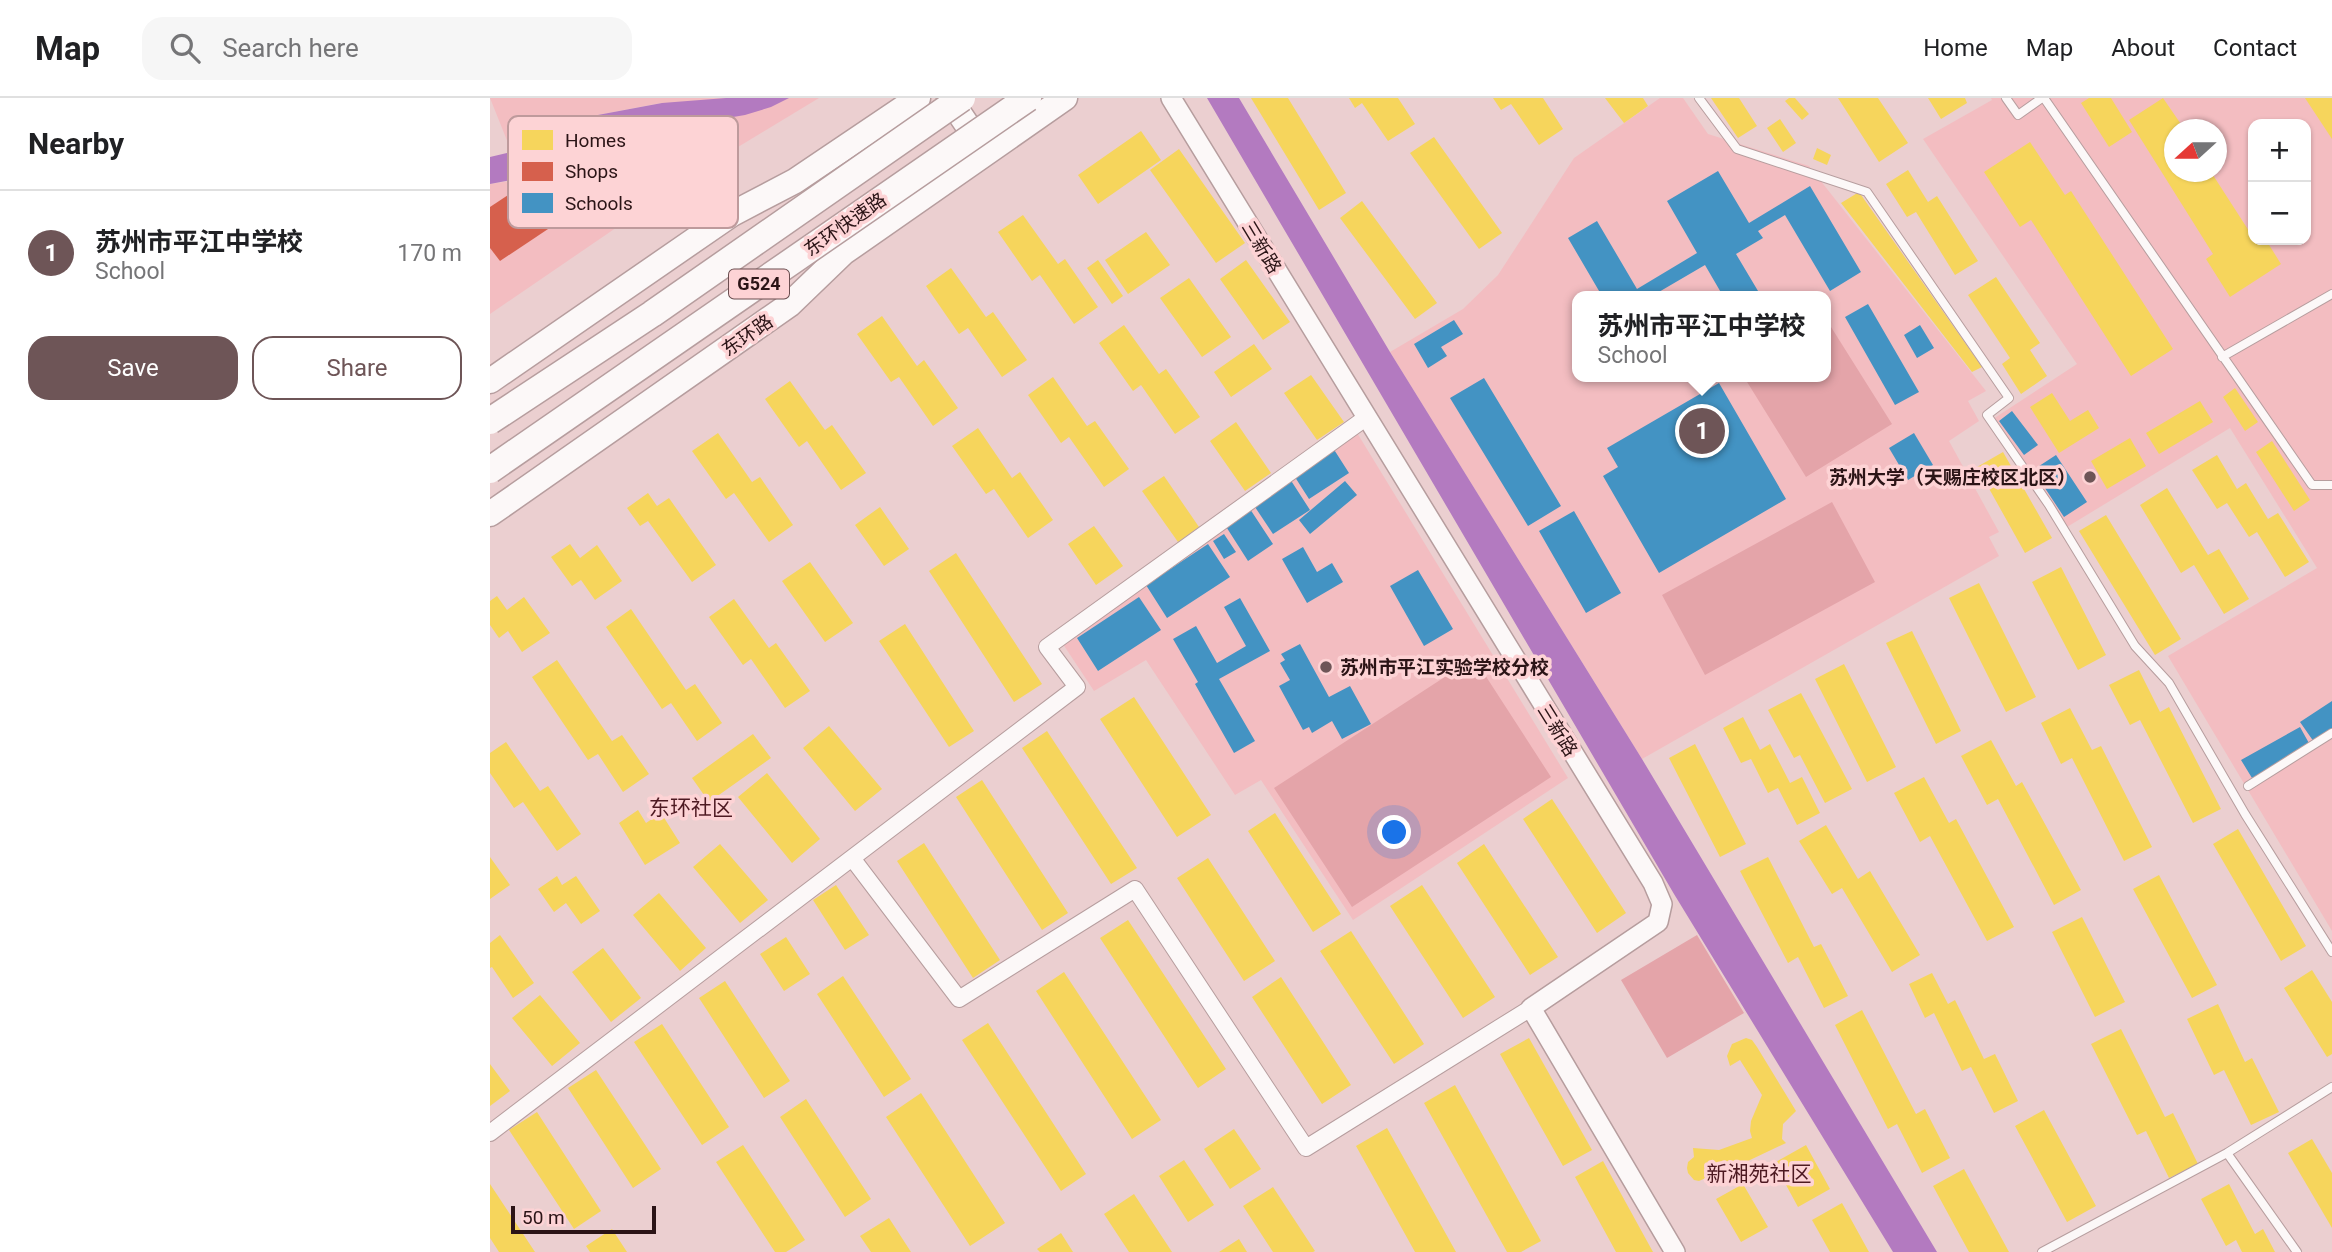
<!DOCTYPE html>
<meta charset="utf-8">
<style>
body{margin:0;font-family:Roboto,"Noto Sans SC",sans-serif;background:#f6f6f6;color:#202124}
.controls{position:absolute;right:21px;top:21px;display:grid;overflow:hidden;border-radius:14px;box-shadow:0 2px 5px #0004}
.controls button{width:63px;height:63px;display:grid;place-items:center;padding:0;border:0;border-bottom:2px solid #e0e0e0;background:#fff;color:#202124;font:35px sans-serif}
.compass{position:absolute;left:1674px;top:21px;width:63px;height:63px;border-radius:50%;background:#fff;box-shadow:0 2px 5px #0004;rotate:249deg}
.scale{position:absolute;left:21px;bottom:18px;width:145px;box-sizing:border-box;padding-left:7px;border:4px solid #2b1416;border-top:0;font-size:19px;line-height:24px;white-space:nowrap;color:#2b1416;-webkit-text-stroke:5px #fdd3d5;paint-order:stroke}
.you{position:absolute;left:905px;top:735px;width:24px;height:24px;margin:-18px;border:5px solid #fff;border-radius:50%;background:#1a73e8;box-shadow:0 0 0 10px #1a73e833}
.badge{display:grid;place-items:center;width:46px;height:46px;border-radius:50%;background:#6e5557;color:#fff;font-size:23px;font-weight:700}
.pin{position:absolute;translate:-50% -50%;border:4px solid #fff;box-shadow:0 2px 7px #0006}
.popup{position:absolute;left:1082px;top:193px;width:259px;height:91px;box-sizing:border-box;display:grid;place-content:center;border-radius:14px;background:#fff;filter:drop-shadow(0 2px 5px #0005);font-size:23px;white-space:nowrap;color:#757577}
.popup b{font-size:26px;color:#202124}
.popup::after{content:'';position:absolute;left:50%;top:100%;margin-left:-14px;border:14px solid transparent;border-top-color:#fff}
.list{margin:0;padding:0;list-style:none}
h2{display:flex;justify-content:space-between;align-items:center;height:91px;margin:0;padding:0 28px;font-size:30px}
h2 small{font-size:23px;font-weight:400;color:#757577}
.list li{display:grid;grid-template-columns:46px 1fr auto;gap:21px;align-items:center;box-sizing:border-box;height:126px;padding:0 28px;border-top:2px solid #e0e0e0}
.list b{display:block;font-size:26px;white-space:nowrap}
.list p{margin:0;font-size:23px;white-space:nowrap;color:#757577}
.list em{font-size:23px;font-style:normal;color:#757577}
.actions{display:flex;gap:14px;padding:21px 28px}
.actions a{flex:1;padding:16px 0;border:2px solid #6e5557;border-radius:21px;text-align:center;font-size:24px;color:#6e5557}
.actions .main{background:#6e5557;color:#fff}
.icon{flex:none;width:38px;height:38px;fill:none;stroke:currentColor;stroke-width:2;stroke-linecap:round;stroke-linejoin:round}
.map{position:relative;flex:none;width:1842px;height:1154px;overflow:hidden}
header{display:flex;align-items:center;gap:42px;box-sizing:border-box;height:98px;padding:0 35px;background:#fff;border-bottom:2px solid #e0e0e0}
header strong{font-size:33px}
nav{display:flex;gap:38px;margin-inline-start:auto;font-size:24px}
.search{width:490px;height:63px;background:#f6f6f6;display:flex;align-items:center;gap:18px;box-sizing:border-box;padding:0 24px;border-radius:21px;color:#757577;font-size:26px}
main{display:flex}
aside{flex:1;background:#fff}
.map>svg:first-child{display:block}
.built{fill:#f3bdc1;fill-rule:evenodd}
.green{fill:#e4a4a9}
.water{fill:#b37ac0}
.homes{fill:#f6d55c}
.shops{fill:#d6604d}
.schools{fill:#4393c3}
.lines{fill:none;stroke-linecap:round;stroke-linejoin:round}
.service-casing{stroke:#b69d9e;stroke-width:10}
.minor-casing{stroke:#b69d9e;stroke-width:18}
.tertiary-casing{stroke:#b69d9e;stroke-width:22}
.primary-casing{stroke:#b69d9e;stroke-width:27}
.service{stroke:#fcf8f8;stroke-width:8}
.minor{stroke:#fcf8f8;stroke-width:16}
.tertiary{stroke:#fcf8f8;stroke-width:19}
.primary{stroke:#fcf8f8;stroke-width:24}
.trunk-bridge-casing{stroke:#b69d9e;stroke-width:29;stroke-linecap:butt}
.trunk-bridge{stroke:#fcf8f8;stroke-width:26}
.poi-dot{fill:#6e5557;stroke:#fdd3d5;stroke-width:2.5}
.labels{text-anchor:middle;stroke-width:7;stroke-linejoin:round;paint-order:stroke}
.shield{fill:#fdd3d5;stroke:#6a4d4f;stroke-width:2}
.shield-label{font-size:18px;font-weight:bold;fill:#2b1416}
.street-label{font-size:19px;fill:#2b1416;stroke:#fdd3d5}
.poi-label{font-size:19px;font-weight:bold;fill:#2b1416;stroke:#fdd3d5;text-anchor:end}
.neighbourhood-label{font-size:21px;fill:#4d1921;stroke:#fdd3d5}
.key{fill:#fdd3d5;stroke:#be9a9c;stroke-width:2}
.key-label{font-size:19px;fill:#2b1416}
</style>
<header>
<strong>Map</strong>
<div class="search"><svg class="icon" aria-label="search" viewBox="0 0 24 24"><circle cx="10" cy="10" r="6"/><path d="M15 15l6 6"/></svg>Search here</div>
<nav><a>Home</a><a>Map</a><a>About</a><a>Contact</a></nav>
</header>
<main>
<aside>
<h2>Nearby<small></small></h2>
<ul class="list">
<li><span class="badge">1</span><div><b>苏州市平江中学校</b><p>School</p></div><em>170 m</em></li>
</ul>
<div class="actions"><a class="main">Save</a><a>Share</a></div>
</aside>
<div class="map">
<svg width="1842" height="1154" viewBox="0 0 1842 1154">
<rect width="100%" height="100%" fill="#ebcfd0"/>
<path class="built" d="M0 0H329L215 69 0 216V86L26 82 54 72 111 44 187 27 171 5 97 19 73 28 38 50 22 55Z
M1170 0H1193L1218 36 1319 68 1496 293 1478 303 1489 323 1459 343 1509 434 1499 439 1509 458 1152 661 900 254 973 211 1008 177 1084 60ZM1088 198H1336V279H1088Z
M1501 0H1842V833L1678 558 1827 470 1740 330 1577 429 1503 321 1587 266 1433 41 1502 2ZM1763 26H1816V142H1763ZM1685 32H1727V74H1685Z
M861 325 1078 680 863 822 771 682 745 697 656 562 604 593 567 537Z"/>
<path class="green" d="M1336 221 1402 326 1316 379 1254 279H1336Z
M1342 404 1385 484 1215 577 1172 497Z
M984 560 1061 679 862 809 784 690Z
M1207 837 1254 915 1177 960 1131 882Z"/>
<path class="water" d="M236 0H299L281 9 255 17 131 38 90 52 42 78 0 86V59L38 50 73 28 97 19 172 5Z
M717 0H749L900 254 1152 661 1447 1154H1403L1184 796Z"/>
<path class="homes" d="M761 0H798L856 95 829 112Z
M859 0H908L925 26 898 43 872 5 865 10Z
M1003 0H1053L1073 31 1049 47 1021 6 1011 12Z
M1115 0H1153L1158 8 1134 25Z
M1221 0H1249L1267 28 1248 40Z
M1299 0H1305L1319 16 1312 22 1295 3Z
M1348 0H1388L1418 45 1389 64Z
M1438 0H1475L1477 5 1451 21Z
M1599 0H1621L1642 34 1619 49 1591 5Z
M1673 0 1695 32H1685V74H1721L1759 133 1763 130V142H1776L1791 166 1740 199 1716 161 1723 156 1639 22Z
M1815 0H1842V41Z
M1290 21 1306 45 1293 54 1277 30Z
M651 33 671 62 608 106 588 77Z
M944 39 1012 135 989 151 920 55Z
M1540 44 1575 97 1581 93 1683 251 1641 278 1541 122 1530 129 1494 74Z
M1327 50 1341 57 1337 67 1323 61Z
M689 51 755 145 726 165 660 72Z
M1418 72 1438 104 1447 98 1488 163 1465 177 1426 114 1417 119 1396 86Z
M1369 94 1492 269 1482 274 1351 105Z
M872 103 947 205 925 221 850 120Z
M533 117 568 166 575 161 608 209 584 226 550 177 542 183 508 134Z
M656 134 680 167 638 196 615 162Z
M608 162 633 198 622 206 597 170Z
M756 162 800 224 773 242 730 181Z
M461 170 496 219 503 214 537 262 512 279 478 230 469 236 436 188Z
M1506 179 1550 245 1540 252 1557 278 1531 296 1512 266 1520 260 1478 197Z
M699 180 741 239 712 259 670 200Z
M392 218 427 268 434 262 468 310 443 328 409 279 401 284 367 236Z
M634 227 669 276 676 271 710 319 685 336 651 287 643 293 609 245Z
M764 246 782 271 741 299 724 274Z
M821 277 854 324 827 342 794 295Z
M563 279 597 328 605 323 639 371 614 389 579 339 571 345 538 297Z
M300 283 335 332 342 327 376 375 351 392 317 343 309 349 275 301Z
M1745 290 1768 324 1755 333 1733 299Z
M1562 295 1580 323 1598 312 1609 330 1569 355 1540 309Z
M1710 303 1723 324 1669 356 1656 335Z
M746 324 781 375 755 393 720 343Z
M488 330 522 380 530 374 563 422 538 440 504 391 496 396 462 348Z
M228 335 262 384 270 379 303 427 279 444 244 395 236 401 202 353Z
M1640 340 1656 368 1617 391 1601 363Z
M1782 343 1820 402 1804 413 1766 354Z
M1513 354 1562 440 1535 455 1487 369Z
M1727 357 1747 391 1756 385 1778 421 1788 415 1819 464 1795 479 1767 434 1759 439 1737 405 1727 411 1702 372Z
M674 378 709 429 688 444 652 393Z
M1677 390 1718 457 1729 451 1759 501 1734 516 1704 467 1691 475 1650 407Z
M158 395 167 408 179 400 226 467 202 484 158 423 150 428 137 410Z
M390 409 419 451 394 468 365 427Z
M1616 417 1691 541 1665 557 1589 433Z
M604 428 633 468 606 487 578 446Z
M80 446 90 460 107 447 132 483 105 502 91 482 82 488 61 459Z
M466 455 552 586 524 604 439 473Z
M320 464 363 525 335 544 292 483Z
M1571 469 1616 557 1588 572 1542 484Z
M1489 485 1546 599 1516 614 1459 500Z
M7 498 17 512 34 499 60 535 32 554 18 533 9 540 0 527V503Z
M244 501 279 550 286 545 320 593 295 610 261 561 253 567 219 519Z
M141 511 196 592 205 586 232 625 207 643 181 605 172 611 116 529Z
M415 526 484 633 459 649 389 543Z
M1422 533 1471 633 1446 646 1396 545Z
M67 562 122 643 132 637 159 676 133 694 108 656 98 662 42 579Z
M1354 566 1406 669 1377 684 1325 581Z
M1649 572 1670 614 1679 609 1731 711 1703 725 1650 622 1640 627 1619 587Z
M1311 595 1362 691 1335 705 1310 657 1304 660 1278 612Z
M644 599 721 717 687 739 610 621Z
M1580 610 1602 652 1611 648 1662 749 1634 763 1582 660 1571 666 1551 625Z
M1253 619 1270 652 1280 646 1300 685 1312 679 1330 715 1307 727 1288 690 1278 695 1261 661 1251 665 1233 630Z
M339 628 392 691 365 713 313 650Z
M557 633 647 770 621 786 532 650Z
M263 636 281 660 219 704 202 680Z
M1501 642 1526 688 1532 684 1591 792 1564 807 1508 701 1497 707 1471 658Z
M16 644 50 693 58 688 91 736 67 753 33 704 24 710 0 675V655Z
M1205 646 1256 746 1230 759 1179 660Z
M277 675 330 741 302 765 248 699Z
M1434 679 1459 725 1466 721 1524 829 1497 843 1440 738 1430 744 1404 695Z
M492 682 578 815 552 832 466 699Z
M1062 701 1136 815 1107 835 1033 721Z
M148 712 156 725 171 715 190 745 155 767 129 725Z
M785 715 851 816 823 834 758 733Z
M1336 727 1368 781 1380 773 1430 857 1402 874 1352 790 1342 796 1309 743Z
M1748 731 1816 848 1791 863 1723 746Z
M434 745 510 862 483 880 407 763Z
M230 746 278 802 250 825 203 769Z
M994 746 1068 859 1040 877 967 765Z
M0 759 20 787 0 801Z
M1278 759 1324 849 1331 846 1358 898 1334 910 1308 859 1298 865 1250 773Z
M718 760 785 863 754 883 687 780Z
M1669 777 1727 887 1702 900 1643 791Z
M67 778 72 787 86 778 110 813 91 826 76 805 64 814 48 791Z
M346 787 379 837 355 852 323 802Z
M932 787 1005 899 973 920 900 808Z
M169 795 216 850 190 873 143 817Z
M1592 819 1635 904 1605 919 1562 834Z
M638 822 736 971 708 990 610 840Z
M861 833 934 946 904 966 830 853Z
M10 837 44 885 23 900 2 869 0 870V845Z
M296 839 320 876 294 893 270 856Z
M113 850 151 900 121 924 82 874Z
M1822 872 1842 904V956L1837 959 1794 890Z
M574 874 671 1022 642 1041 546 893Z
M1442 875 1458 906 1465 902 1494 961 1505 956 1528 1003 1504 1015 1481 969 1472 973 1444 915 1435 920 1419 886Z
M353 878 421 981 394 999 327 896Z
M791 879 861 987 832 1006 762 899Z
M235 883 300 983 274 1000 209 900Z
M50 897 90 945 62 968 22 920Z
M1728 906 1755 964 1762 960 1789 1014 1761 1027 1734 972 1724 977 1697 921Z
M1372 912 1426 1016 1435 1011 1460 1060 1432 1075 1407 1026 1398 1031 1345 927Z
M498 925 596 1076 571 1093 472 942Z
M172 926 239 1029 212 1047 144 944Z
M1631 931 1675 1019 1683 1015 1708 1066 1679 1080 1656 1033 1647 1037 1601 946Z
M1039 940 1102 1052 1073 1068 1010 956Z
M1256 940 1262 942 1267 949 1306 1013 1293 1026 1292 1041 1296 1045 1222 1080 1218 1079 1209 1083 1204 1082 1198 1075 1197 1070 1198 1064 1204 1059 1203 1050 1229 1052 1262 1040 1260 1033 1261 1023 1272 997 1250 962 1240 968 1237 958 1242 946Z
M0 966 20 993 0 1008Z
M106 972 171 1071 143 1090 78 990Z
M965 987 1051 1143 1031 1154H1017L934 1005Z
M431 995 515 1125 480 1148 396 1019Z
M316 1001 381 1101 355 1119 290 1019Z
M1554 1012 1606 1108 1577 1124 1525 1028Z
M47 1014 111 1113 84 1131 19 1032Z
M897 1030 966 1154H925L866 1048Z
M744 1031 771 1071 740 1091 714 1051Z
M1822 1041 1842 1075V1130L1798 1055Z
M253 1047 315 1142 296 1154H285L226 1064Z
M1316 1047 1340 1091 1308 1109 1284 1065Z
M694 1062 724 1107 698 1124 669 1078Z
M1113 1063 1163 1154H1126L1085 1079Z
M1474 1071 1519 1154H1479L1443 1088Z
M0 1086 45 1154H9L0 1140Z
M1253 1086 1278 1129 1251 1144 1226 1101Z
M1739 1086 1765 1136 1773 1131 1785 1154H1752L1746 1142 1736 1148 1711 1101Z
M783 1089 825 1153 823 1154H783L753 1108Z
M644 1096 682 1154H639L614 1116Z
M1352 1105 1379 1154H1340L1322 1122Z
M399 1120 421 1154H381L370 1138Z
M122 1131 137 1154H100L96 1148Z
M571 1135 583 1154H550L547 1151Z
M749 1141 757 1154H729Z"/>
<path class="shops" d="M110 55 130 83 10 163 0 150V109L33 87Z"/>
<path class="schools" d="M1228 73 1259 125 1320 88 1371 174 1340 193 1295 117 1268 133 1273 140 1246 156 1271 198H1233L1215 167 1162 198H1112L1078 140 1107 123 1147 191 1207 155 1177 103Z
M1378 206 1429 294 1405 307 1355 219Z
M964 222 973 236 951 249 957 258 938 270 924 246Z
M1430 227 1444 250 1427 260 1414 237Z
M994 280 1071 408 1038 428 960 300Z
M1229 285 1296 401 1169 475 1113 378 1128 369 1117 350Z
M1522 313 1548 347 1534 357 1509 323Z
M1424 335 1443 367 1418 382 1399 350Z
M843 350 859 375 819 401 803 376Z
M1566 357 1597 404 1574 419 1543 372Z
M800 381 820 412 783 436 763 406Z
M855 383 867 397 820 436 809 422Z
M760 411 783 446 758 463 735 427Z
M1084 413 1131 495 1096 515 1049 433Z
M734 436 746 454 734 461 723 443Z
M718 446 740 479 677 520 656 487Z
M813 449 827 474 842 465 853 484 817 505 792 461Z
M928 472 963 531 934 548 900 488Z
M649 499 671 532 608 573 587 540Z
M750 500 780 553 729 581 765 643 744 655 705 586 708 584 683 541 706 528 727 565 756 548 734 509Z
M810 546 839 599 860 588 881 626 852 641 842 623 822 635 819 629 813 632 789 588 800 582 790 565 795 562 791 556Z
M1842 603V633L1824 644 1810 624Z
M1810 629 1820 647 1762 680 1751 662Z"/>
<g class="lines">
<defs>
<path id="service" d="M1209 0 1247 51 1377 94 1519 300 1497 317 1559 407 1645 548 1679 585 1755 716 1842 854
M1516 0 1528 17 1552 0
M1554 0 1822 387H1842
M1732 259 1842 196
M1758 688 1842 635
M1737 1055 1807 1154
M1552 1154 1737 1055 1842 989"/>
<path id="minor" d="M362 760 469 901 645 791 816 1050 1041 910
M0 1035 587 589 557 549 877 319"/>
<path id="tertiary" d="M681 0 1163 785 1172 806 1168 824 1041 910 1185 1154"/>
<path id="primary" d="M459 0 496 55
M0 283 242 116 305 83 428 0
M0 416 299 207 353 155 575 0"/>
</defs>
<use href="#service" class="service-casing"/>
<use href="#minor" class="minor-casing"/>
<use href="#tertiary" class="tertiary-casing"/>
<use href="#primary" class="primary-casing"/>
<use href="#service" class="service"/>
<use href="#minor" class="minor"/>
<use href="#tertiary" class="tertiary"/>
<use href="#primary" class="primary"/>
<defs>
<path id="trunk-bridge" d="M0 323 162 216 472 0
M0 372 538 0"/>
</defs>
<use href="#trunk-bridge" class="trunk-bridge-casing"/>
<use href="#trunk-bridge" class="trunk-bridge"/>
</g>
<g class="poi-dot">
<circle cx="1600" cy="379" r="7"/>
<circle cx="836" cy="569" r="7"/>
</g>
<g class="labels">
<rect class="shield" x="239" y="171.5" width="60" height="29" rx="5"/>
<g class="shield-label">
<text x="269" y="192">G524</text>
</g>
<g class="street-label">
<text transform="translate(355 126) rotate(-35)" y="7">东环快速路</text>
<text transform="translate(772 149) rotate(59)" y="7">三新路</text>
<text transform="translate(257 237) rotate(-35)" y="7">东环路</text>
<text transform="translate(1068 632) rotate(58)" y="7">三新路</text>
</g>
<g class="poi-label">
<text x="1586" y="386">苏州大学（天赐庄校区北区）</text>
<text x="850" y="576" text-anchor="start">苏州市平江实验学校分校</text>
</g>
<g class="neighbourhood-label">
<text x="201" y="717">东环社区</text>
<text x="1269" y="1083">新湘苑社区</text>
</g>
</g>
<rect x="18" y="18" width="230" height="112" rx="10" class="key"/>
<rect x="32" y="32" width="31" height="20" fill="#f6d55c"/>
<rect x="32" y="64" width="31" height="19" fill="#d6604d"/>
<rect x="32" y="95" width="31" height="20" fill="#4393c3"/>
<g class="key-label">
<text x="75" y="49">Homes</text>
<text x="75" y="80">Shops</text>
<text x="75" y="112">Schools</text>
</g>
</svg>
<div class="controls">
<button>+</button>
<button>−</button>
</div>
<svg class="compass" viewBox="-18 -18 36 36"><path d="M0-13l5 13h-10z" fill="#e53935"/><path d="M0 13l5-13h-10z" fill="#757577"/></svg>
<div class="scale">50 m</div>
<div class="you"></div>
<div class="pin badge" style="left:1212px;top:333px">1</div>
<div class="popup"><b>苏州市平江中学校</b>School</div>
</div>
</main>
